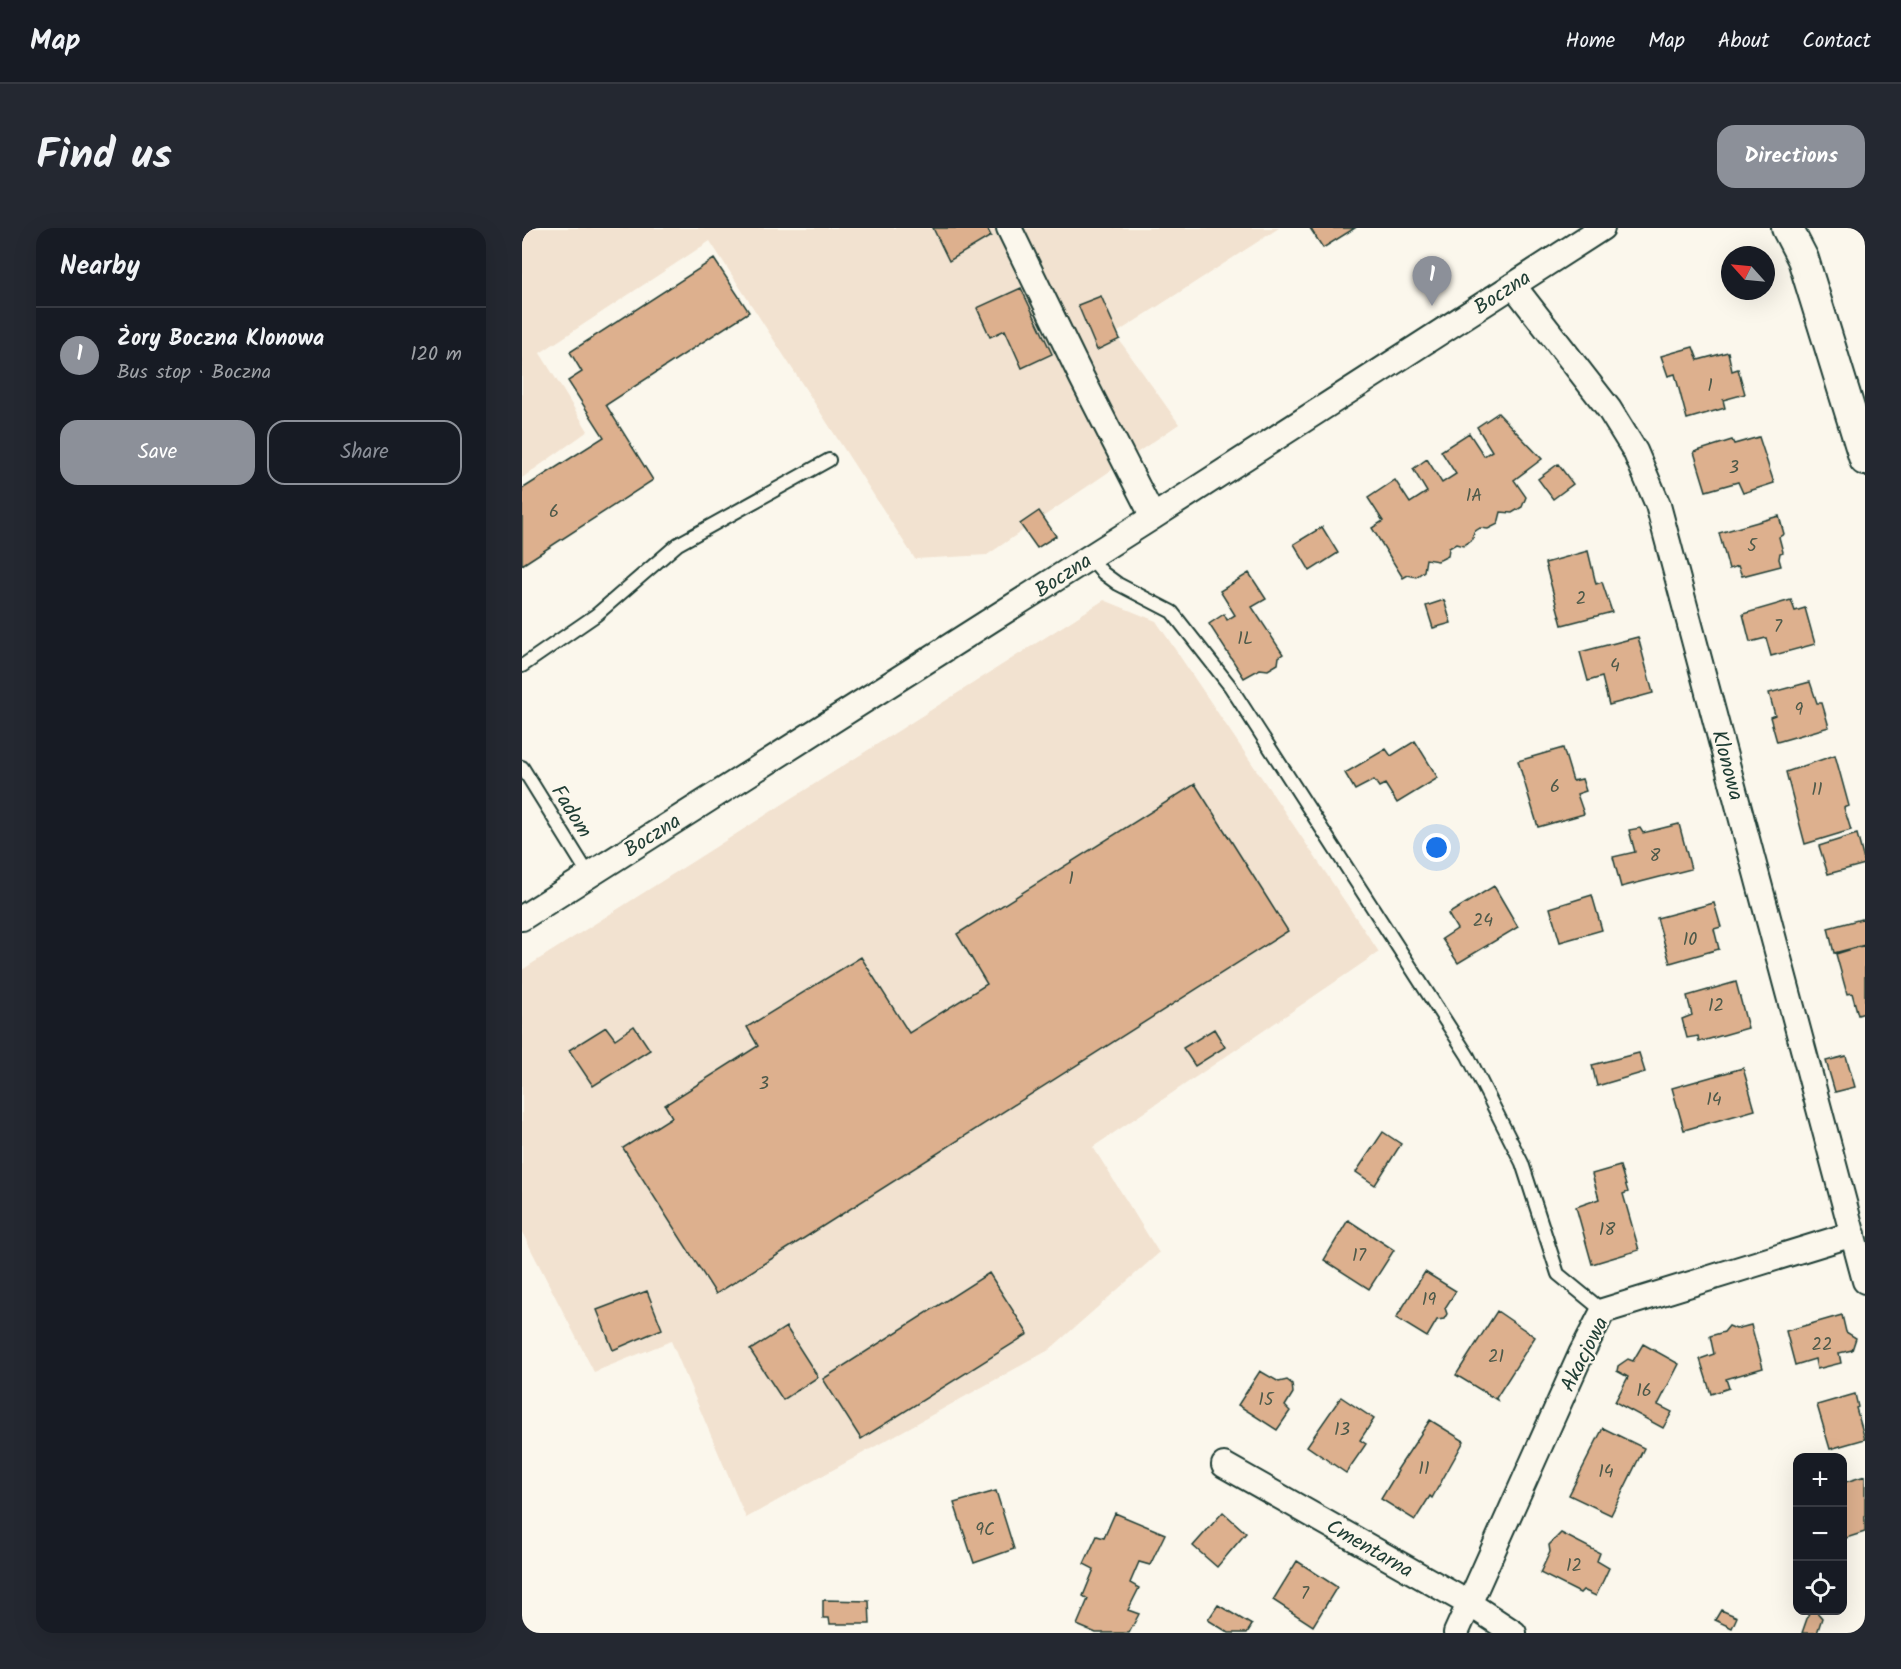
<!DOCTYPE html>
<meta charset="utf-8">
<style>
body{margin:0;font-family:Kalam,sans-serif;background:#242831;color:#f1f3f6}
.controls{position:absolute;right:18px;bottom:18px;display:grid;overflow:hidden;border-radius:12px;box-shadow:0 6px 24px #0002}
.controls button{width:54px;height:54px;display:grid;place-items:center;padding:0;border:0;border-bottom:2px solid #363941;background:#171b24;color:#f1f3f6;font:30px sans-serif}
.compass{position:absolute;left:1199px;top:18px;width:54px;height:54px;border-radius:50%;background:#171b24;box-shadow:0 6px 24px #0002;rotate:297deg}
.you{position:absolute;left:915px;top:620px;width:21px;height:21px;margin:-15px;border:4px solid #fff;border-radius:50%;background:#1a73e8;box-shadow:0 0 0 9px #1a73e833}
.badge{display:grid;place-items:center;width:39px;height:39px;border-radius:50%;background:#8c9099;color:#fff;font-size:20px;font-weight:700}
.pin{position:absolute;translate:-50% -50px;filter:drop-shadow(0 2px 3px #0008)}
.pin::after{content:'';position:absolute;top:32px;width:21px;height:18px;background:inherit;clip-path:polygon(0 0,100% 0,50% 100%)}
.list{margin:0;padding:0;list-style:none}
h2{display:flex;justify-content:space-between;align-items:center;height:78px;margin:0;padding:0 24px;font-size:26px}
h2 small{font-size:20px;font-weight:400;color:#9ea1a6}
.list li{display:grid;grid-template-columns:39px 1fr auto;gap:18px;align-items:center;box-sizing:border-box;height:96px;padding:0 24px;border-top:2px solid #363941}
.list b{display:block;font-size:22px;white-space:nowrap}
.list p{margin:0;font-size:20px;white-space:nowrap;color:#9ea1a6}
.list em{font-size:20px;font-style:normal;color:#9ea1a6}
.actions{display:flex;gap:12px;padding:18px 24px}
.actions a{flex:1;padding:14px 0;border:2px solid #8c9099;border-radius:18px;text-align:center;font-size:21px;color:#8c9099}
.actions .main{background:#8c9099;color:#fff}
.icon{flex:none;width:33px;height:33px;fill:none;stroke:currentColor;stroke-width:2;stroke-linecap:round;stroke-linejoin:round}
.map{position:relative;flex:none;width:1343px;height:1405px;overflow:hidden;border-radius:18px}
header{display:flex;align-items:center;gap:36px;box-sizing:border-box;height:84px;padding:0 30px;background:#171b24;border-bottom:2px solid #363941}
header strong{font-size:28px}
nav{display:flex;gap:33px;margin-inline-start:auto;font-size:21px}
.intro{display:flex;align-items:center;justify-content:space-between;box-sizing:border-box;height:144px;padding:0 36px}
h1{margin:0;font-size:42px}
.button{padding:15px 27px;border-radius:18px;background:#8c9099;color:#fff;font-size:21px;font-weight:700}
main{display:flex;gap:36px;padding:0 36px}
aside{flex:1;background:#171b24;border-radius:18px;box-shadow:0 6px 24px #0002}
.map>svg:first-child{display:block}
.built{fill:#f2e2d0}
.building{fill:#ddb08e;stroke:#1f3d34;stroke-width:1.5}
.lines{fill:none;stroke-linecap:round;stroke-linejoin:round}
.service-casing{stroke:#1f3d34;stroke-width:16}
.minor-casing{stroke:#1f3d34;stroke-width:28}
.tertiary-casing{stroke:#1f3d34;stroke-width:34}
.service{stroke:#fbf7ec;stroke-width:12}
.minor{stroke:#fbf7ec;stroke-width:24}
.tertiary{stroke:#fbf7ec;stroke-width:30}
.labels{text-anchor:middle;stroke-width:4.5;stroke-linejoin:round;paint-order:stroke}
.number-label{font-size:18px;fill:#4e5a4a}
.street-label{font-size:21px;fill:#1f3d34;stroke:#fbf7ec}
</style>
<header>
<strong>Map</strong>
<nav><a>Home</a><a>Map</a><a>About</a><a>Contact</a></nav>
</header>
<div class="intro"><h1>Find us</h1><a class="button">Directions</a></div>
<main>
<aside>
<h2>Nearby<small></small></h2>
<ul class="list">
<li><span class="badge">1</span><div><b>Żory Boczna Klonowa</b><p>Bus stop · Boczna</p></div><em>120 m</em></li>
</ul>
<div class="actions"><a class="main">Save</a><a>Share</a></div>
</aside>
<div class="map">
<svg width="1343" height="1405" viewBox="0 0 1343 1405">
<rect width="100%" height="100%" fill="#fbf7ec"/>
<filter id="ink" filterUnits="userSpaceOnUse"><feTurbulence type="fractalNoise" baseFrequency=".0167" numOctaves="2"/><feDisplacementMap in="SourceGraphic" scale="12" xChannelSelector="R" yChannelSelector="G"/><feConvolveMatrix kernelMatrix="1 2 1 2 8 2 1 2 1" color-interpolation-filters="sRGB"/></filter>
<g filter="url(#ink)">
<path class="built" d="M0 0H757L593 106 657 196 465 327 393 331 188 13 18 125 66 203 0 250Z
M582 372 634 393 857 724 571 919 637 1025 527 1122 224 1290 149 1113 72 1144 0 1004V742Z"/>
<path class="building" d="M411 0H465L469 8 427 33Z
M788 0H833L801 20Z
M192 31 227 84 84 177 131 252 0 337V261L82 209 46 153 60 144 48 124Z
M499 60 530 126 500 140 483 102 468 109 455 80Z
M579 68 598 111 575 122 556 77Z
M1171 119 1176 132 1206 124 1210 143 1216 141 1223 166 1201 172 1203 180 1165 191 1153 146 1146 148 1139 128Z
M976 185 1020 231 992 252 1004 269 1000 279 990 285 979 284 976 296 966 301 958 300 952 304 951 311 941 318 934 316 927 320 926 328 916 333 904 331 902 343 894 349 886 347 881 350 850 300 861 293 846 270 873 252 888 275 905 264 891 241 905 231 920 255 934 246 919 223 947 205 962 228 970 223 955 199Z
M1237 209 1252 255 1221 265 1216 254 1184 263 1172 224 1210 212 1212 216Z
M1036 236 1051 256 1031 271 1016 251Z
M517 283 534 308 515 320 498 296Z
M1257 288 1262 306 1257 309 1261 324 1258 325 1257 331 1259 338 1220 348 1216 338 1207 341 1197 305Z
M800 299 816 325 788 343 772 316Z
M1066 323 1074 356 1080 354 1090 384 1040 397 1023 335Z
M727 345 744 371 730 379 761 426 757 429 756 436 746 442 738 441 722 450 687 396 702 386 705 392 713 387 698 363Z
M922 372 929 395 911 400 904 378Z
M1269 372 1273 383 1283 380 1293 416 1249 428 1244 410 1228 414 1221 386Z
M1116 409 1131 465 1087 477 1080 449 1066 453 1058 424Z
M1288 454 1295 475H1300L1307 499 1255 514 1248 489 1253 487 1247 465Z
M893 513 916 550 875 575 863 556 857 559 852 552 833 562 823 545 864 521 869 528Z
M1041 520 1051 553 1060 551 1064 563 1055 566 1062 586 1016 599 996 533Z
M1313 527 1327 578 1322 580 1329 602 1283 616 1264 544Z
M673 556 766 703 194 1066 101 920 150 889 143 877 236 818 225 799 339 729 387 805 465 756 435 706Z
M1157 596 1169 641 1099 659 1091 629 1113 624 1107 602 1118 600 1121 605Z
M1335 606 1343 636 1306 646 1297 618Z
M972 658 996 699 936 735 920 711 935 701 926 686Z
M1070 667 1080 702 1038 714 1028 680Z
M1192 675 1199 699 1192 701 1197 721 1148 735 1135 690Z
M1343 690V717L1312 725 1306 700Z
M1343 717V785L1336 787 1330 765 1325 766 1314 726Z
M1214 754 1226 800 1177 814 1176 808 1165 810 1160 791 1170 787 1165 768Z
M112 798 128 822 71 858 47 822 84 799 93 811Z
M692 801 703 819 673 838 661 820Z
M1117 825 1123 844 1075 858 1070 837Z
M1324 828 1333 859 1313 864 1304 833Z
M1221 840 1233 882 1162 902 1150 860Z
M861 904 879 916 853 957 834 944Z
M1098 938 1106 964 1101 966 1117 1022 1070 1036 1054 979 1077 971 1070 946Z
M826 992 872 1022 847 1061 802 1032Z
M903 1044 934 1063 923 1080 925 1086 922 1091 915 1092 905 1109 874 1090Z
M467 1045 506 1106 339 1211 301 1151Z
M125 1063 140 1101 91 1122 75 1082Z
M975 1083 1013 1109 974 1170 975 1172 934 1147Z
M1320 1087 1324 1104 1334 1110 1330 1122 1317 1125 1319 1135 1295 1141 1293 1131 1273 1137 1264 1103Z
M1229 1097 1241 1140 1204 1151 1207 1160 1189 1166 1178 1131 1192 1126 1188 1108 1202 1104 1207 1098 1214 1101Z
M264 1099 296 1149 261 1172 228 1122Z
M1121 1116 1157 1136 1136 1177 1150 1184 1141 1200 1093 1174 1106 1149 1095 1143 1096 1138 1106 1131 1111 1133Z
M738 1143 757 1154 765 1152 770 1156 771 1165 763 1178 768 1183 755 1202 716 1177Z
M1333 1166 1336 1179 1334 1180 1343 1211 1308 1221 1295 1177Z
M819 1169 852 1191 838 1212 844 1216 824 1245 785 1218Z
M908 1192 942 1213 910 1270 908 1268 893 1292 859 1271 876 1243 875 1242Z
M1081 1200 1122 1220 1089 1287 1047 1267Z
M1343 1248V1304L1321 1311 1320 1255Z
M474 1263 492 1321 452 1335 432 1275Z
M701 1284 724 1305 695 1339 671 1318Z
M593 1285 643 1306 628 1337 617 1334 608 1355 617 1360 606 1382 617 1386 607 1405H574L555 1397 566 1371 561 1368 572 1341 562 1336 575 1308 582 1310Z
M1039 1305 1078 1325 1075 1333 1087 1340 1074 1368 1061 1362 1058 1365 1018 1345 1028 1324 1027 1317Z
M775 1333 815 1359 791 1398 751 1372Z
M301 1372 347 1373 348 1396H308L307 1390H301Z
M696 1377 730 1397 725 1405H707L686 1392Z
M1199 1382 1215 1389 1210 1400 1193 1392Z
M1288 1382H1293L1300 1390 1295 1405H1280Z"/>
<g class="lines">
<defs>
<path id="service" d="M568 329 581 345 596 356 650 384 708 458 946 828 1000 935 1036 1046 1081 1083
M0 438 74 387 156 316 307 232
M0 539 67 647"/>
<path id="minor" d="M487 0 560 150 631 289
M991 57 1087 181 1113 223 1136 277 1343 1053
M0 690 631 289 1080 0
M702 1237 948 1376 992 1405
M934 1405 1059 1126 1081 1083 1331 1006"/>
<path id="tertiary" d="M1265 0 1281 31 1343 232"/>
</defs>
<use href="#service" class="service-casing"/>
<use href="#minor" class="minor-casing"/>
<use href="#tertiary" class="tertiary-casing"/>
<use href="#service" class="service"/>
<use href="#minor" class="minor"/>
<use href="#tertiary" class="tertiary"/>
</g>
</g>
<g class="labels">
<g class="number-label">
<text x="1188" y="163">1</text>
<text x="1212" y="245">3</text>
<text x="952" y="273">1A</text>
<text x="32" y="289">6</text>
<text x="1230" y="323">5</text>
<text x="1059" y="376">2</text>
<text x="1256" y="404">7</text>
<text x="723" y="416">1L</text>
<text x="1093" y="443">4</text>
<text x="1277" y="487">9</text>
<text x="1033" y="564">6</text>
<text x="1295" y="567">11</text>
<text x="1133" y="633">8</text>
<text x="549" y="656">1</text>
<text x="961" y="698">24</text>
<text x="1168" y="717">10</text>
<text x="1194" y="783">12</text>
<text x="242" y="861">3</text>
<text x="1192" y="877">14</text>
<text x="1085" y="1007">18</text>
<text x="837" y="1033">17</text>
<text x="907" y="1077">19</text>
<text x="1300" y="1122">22</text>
<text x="974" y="1134">21</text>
<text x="1122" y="1168">16</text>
<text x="744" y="1177">15</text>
<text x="820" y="1207">13</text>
<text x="902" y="1246">11</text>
<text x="1084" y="1249">14</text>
<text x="463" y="1307">9C</text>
<text x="1052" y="1343">12</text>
<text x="783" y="1371">7</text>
</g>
<g class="street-label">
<text transform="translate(980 64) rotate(-33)" y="7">Boczna</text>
<text transform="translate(541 347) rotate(-33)" y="7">Boczna</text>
<text transform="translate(1206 537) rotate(75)" y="7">Klonowa</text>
<text transform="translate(50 583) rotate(58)" y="7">Fadom</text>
<text transform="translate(130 607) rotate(-32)" y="7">Boczna</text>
<text transform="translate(1062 1126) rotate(-63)" y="7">Akacjowa</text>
<text transform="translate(848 1320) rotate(30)" y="7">Cmentarna</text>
</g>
</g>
</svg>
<div class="controls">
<button>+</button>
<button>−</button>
<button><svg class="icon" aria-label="locate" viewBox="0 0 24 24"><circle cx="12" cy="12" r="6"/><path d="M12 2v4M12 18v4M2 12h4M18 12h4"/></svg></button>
</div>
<svg class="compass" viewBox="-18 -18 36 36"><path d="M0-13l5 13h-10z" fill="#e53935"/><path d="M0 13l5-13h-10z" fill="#9ea1a6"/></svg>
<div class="you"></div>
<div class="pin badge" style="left:910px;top:78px">1</div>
</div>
</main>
